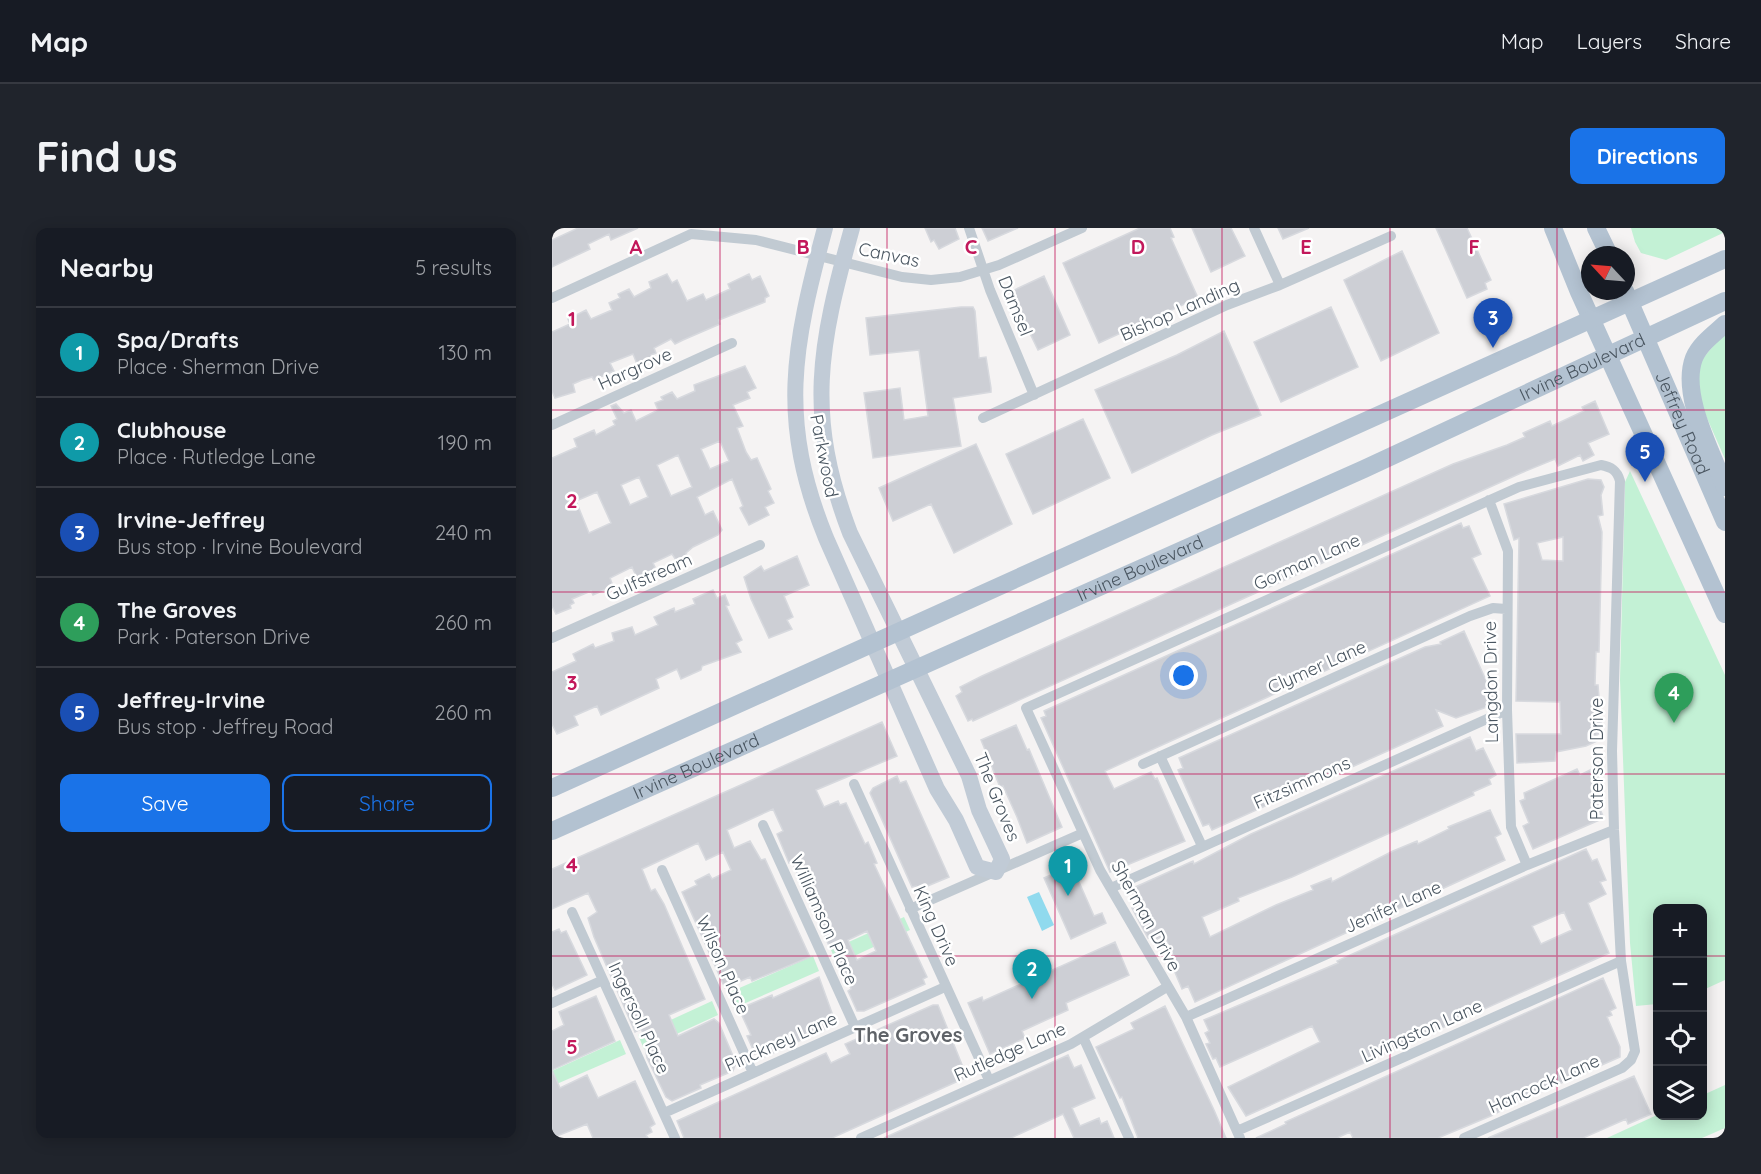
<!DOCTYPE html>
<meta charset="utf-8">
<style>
body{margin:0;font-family:Quicksand,sans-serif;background:#20242c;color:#f1f3f6}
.controls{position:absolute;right:18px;bottom:18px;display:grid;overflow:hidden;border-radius:12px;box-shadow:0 3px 15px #0003}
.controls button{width:54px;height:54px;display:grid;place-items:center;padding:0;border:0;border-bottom:2px solid #363941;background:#171b24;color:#f1f3f6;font:30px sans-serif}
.compass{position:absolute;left:1029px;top:18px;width:54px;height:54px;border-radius:50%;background:#171b24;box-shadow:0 3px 15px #0003;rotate:296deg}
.you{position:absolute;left:632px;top:448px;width:21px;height:21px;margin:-15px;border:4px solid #fff;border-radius:50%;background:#1a73e8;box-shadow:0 0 0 9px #1a73e833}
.badge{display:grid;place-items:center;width:39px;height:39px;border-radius:50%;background:#1a73e8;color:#fff;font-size:20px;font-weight:700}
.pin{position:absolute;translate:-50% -50px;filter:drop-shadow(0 2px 3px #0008)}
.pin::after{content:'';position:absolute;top:32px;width:21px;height:18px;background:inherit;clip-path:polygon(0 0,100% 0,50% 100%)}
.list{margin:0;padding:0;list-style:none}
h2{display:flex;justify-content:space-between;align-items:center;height:78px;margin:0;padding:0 24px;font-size:26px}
h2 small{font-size:20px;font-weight:400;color:#9ea1a6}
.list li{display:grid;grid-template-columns:39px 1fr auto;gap:18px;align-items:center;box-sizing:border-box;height:90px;padding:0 24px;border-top:2px solid #363941}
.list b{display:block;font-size:22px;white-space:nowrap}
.list p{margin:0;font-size:20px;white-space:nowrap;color:#9ea1a6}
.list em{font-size:20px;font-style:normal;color:#9ea1a6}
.actions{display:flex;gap:12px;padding:18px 24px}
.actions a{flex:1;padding:14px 0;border:2px solid #1a73e8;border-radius:12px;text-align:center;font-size:21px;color:#1a73e8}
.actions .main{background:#1a73e8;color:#fff}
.icon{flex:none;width:33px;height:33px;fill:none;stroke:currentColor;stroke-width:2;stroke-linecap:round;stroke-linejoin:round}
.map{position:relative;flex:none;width:1173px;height:910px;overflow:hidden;border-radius:12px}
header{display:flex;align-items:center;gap:36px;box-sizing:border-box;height:84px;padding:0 30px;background:#171b24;border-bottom:2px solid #363941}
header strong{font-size:28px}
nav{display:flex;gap:33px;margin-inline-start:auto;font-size:21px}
.intro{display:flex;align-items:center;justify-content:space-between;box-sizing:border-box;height:144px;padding:0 36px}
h1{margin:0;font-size:42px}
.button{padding:15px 27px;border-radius:12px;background:#1a73e8;color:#fff;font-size:21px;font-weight:700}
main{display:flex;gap:36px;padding:0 36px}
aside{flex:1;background:#171b24;border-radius:12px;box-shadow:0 3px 15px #0003}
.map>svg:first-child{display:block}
.green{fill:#c3f1d5}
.water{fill:#90daee}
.building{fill:#cdcfd5;stroke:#d7d9de;stroke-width:1.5;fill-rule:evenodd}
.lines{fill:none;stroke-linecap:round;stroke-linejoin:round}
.street{stroke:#c1cad2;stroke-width:10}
.secondary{stroke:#c1cbd6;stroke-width:16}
.primary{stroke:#b3c2d1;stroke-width:18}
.grid{fill:none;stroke:#c2185b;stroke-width:1.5;stroke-opacity:0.55}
.labels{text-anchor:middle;stroke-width:5;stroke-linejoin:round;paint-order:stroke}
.street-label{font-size:18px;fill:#4a5661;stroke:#fff}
.neighbourhood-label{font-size:20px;font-weight:bold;fill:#5f6368;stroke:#fff}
.grid-label{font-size:20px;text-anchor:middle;font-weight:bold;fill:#c2185b;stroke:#fff;stroke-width:5;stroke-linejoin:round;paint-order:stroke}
</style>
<header>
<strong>Map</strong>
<nav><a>Map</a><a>Layers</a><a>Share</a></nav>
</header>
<div class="intro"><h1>Find us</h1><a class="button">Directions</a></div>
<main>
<aside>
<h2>Nearby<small>5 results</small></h2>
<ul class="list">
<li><span class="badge" style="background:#0f9aa8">1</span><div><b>Spa/Drafts</b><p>Place · Sherman Drive</p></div><em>130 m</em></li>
<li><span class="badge" style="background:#0f9aa8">2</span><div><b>Clubhouse</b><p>Place · Rutledge Lane</p></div><em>190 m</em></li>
<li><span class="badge" style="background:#1a4fb4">3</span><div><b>Irvine-Jeffrey</b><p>Bus stop · Irvine Boulevard</p></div><em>240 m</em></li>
<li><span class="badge" style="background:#2e9e5b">4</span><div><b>The Groves</b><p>Park · Paterson Drive</p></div><em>260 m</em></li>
<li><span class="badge" style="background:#1a4fb4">5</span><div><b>Jeffrey-Irvine</b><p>Bus stop · Jeffrey Road</p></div><em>260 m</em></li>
</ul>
<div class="actions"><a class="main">Save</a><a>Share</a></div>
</aside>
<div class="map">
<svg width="1173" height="910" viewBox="0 0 1173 910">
<rect width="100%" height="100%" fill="#f5f3f3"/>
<path class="green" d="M1079 0H1173V4L1114 32 1089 25 1083 14Z
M1173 104V231L1147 172V135Z
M1078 243 1173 447V752L1151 762 1150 680H1106L1105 776 1084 778 1078 715 1068 452 1073 254Z
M352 689 358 702 285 736 279 722Z
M261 728 267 743 182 780 176 765Z
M160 773 166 787 92 821 86 807Z
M68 812 74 826 0 858V843Z
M1173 857V900L1150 910H1055L1105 887 1150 888 1151 867Z"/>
<path class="water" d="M487 664 502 697 490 703 475 669Z"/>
<path class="building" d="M26 0H86L59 12 57 6 36 16 38 21 0 39V12Z
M373 0H403L407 11 387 21 382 12 379 14Z
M430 0H466L436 13Z
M588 0H618L622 9 619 10 646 70 547 115 511 35Z
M640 0H679L693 28 659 44Z
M726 0H757L731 11Z
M884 0H915L939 52 933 55 935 61 915 70Z
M850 23 887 105 829 133 792 52Z
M115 46 120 55 125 52 135 73 151 66 154 72 165 67 178 61 176 56 197 46 200 52 208 48 217 68 213 70V74L172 90 167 92 168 96 131 112 123 116 119 111 102 120 104 125 99 127 100 129 85 136 81 126 58 135 62 143 42 152 40 149 30 152 21 156 23 164 3 170 0 163V104L18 96 16 91 34 82 39 91 60 82 57 75 68 70 66 66 77 61 82 69 99 60 97 54Z
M492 48 518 107 486 122 458 64Z
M409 79H421L423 83 427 130 434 129 439 160V164L401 170 409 218 321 230 312 165 348 160 352 192 376 188 367 122 318 127 314 90Z
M779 79 806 139 729 174 702 114Z
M672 103 709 187 660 207 580 245 543 162 625 127Z
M193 138 204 160 195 164 198 170 181 177 191 198 185 200 194 224 199 232 205 230 219 261 216 263 222 275 213 279 217 287 197 297 188 280 191 278 180 251 145 269 153 287 161 283 170 302 166 307 141 319 134 325 135 327 124 332 120 326 101 335 103 339 100 343 85 350 80 339 58 350 61 358 41 367 39 363 20 371 22 375 18 377 19 380 4 386 0 378V230L25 219 22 211 42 202 44 207 63 197 61 193 65 191 59 178 64 176 72 185 79 182 84 193 106 182 103 175 111 172 109 169 120 164 125 171 143 163 142 157ZM168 213 177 233 158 241 149 221ZM126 227 140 259 119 268 105 237ZM87 249 96 269 78 277 69 257ZM45 264 59 295 37 305 24 273Z
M1043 173 1057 206 1036 215 1042 227 1031 233 1028 227 1006 238 1003 231 969 245 421 493 420 491 416 493 404 468 410 464 408 459 430 448 901 236 955 217 973 209 971 205 998 193 1000 198 1032 183 1030 179Z
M531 191 558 250 481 286 454 226Z
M424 216 460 296 402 325 379 276 341 293 327 260Z
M1036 251 1049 252 1052 259 1049 267 1051 287 1046 288 1050 304 1047 424H1044L1043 457H1046L1050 506H1045V513L1034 518 1004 524 1003 533 965 535 964 506H1009L1008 474 964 473 967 310 962 312 952 276ZM1011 309V333L990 332 985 315Z
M909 295 911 300 917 298 929 326 920 330 938 368 553 543 562 561 599 544 603 551 605 550 633 613 558 644 489 490 494 488 492 483Z
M245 328 257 357 232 368 241 389 235 392 240 401 217 410 199 371 192 349 209 338 212 343Z
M161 362 165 370 173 367 177 377 174 378 190 412 184 415 189 424 150 438 149 442 129 451 125 441 104 451 107 460 49 487 45 478 22 488 26 497 5 506 0 496V444L24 433 21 426 41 416 43 420 62 413 60 405 80 399 83 407 106 397 102 389 122 380 123 384 143 376 141 371Z
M912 403 941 468 938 478 904 490 884 482 891 498 660 602 657 596 651 598 626 542 631 540 627 530 873 419 889 416 888 414Z
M330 494 345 528 264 562 272 579 286 573 288 577 294 575 313 616 316 614 325 635 322 636 375 749 371 751 373 756 312 783H305L296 763 299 761 294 746 281 718 278 720 240 634 237 635 232 623 225 606 231 603 221 581 175 602 182 620 198 613 209 632 213 631 258 729 200 753 198 749 173 760 130 664 145 657 143 653 157 646 160 651 179 642 171 624 154 632 146 615 90 641 99 663 103 661 112 676 153 771 117 787 126 808 162 791 167 795 184 835 181 843 148 857 149 860 120 873 114 869 95 830 93 819 97 817 89 801 83 804 42 709 36 690 45 684 36 665 0 681V641ZM315 703 324 723 305 732 296 712Z
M464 497 475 522 477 521 510 599 475 615 465 589 451 558 448 559 429 512Z
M918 509 924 523 931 520 944 547 937 551 939 556 921 564 922 567 740 649 686 670 687 673 650 689 658 709 724 677 761 662 759 658 779 650 780 654 841 623 865 613 866 616 897 601 896 599 938 582 949 606 943 609 953 632 643 774 636 758 630 761 619 735 624 733 612 707 605 711 596 710 580 680 586 677 579 661 641 633 642 636 699 606Z
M1042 540 1051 558 1040 563 1052 590 981 621 971 598 977 595 968 573 973 571 972 565 1025 541 1028 547Z
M345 548 348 555 354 553 397 649 366 662 364 658 360 659 318 565 321 560Z
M1034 621 1040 633 1045 631 1054 652 1048 654 1054 666 1036 675 1057 725 694 888 676 859 768 814 760 798 668 839 664 830 661 831 654 816 658 815 653 805 657 803 652 792 786 735 785 733 853 702ZM1012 684 1020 702 989 716 980 698Z
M520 638 542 688 550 685 554 695 519 711 492 650Z
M7 701 9 705 14 703 35 747 3 762 0 756V704Z
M563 714 577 747 514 775 516 782 470 803 473 810 438 826 416 775 430 769 431 773Z
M267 749 284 796 210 830 208 824 203 826 195 808 199 807 187 781 220 767 221 770Z
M1051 750 1064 780 1058 783 1060 787 1055 789 1068 819V829L975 870V868L941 887 886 910H801L798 904 785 910H704L734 896 733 894Z
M44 768 63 813 0 842V803L12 797 7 784Z
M381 777H386L415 849 280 910H132L125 893 274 825 279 835 298 826 293 816Z
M613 778 662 882 674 910H586L570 869 568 870 544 819 582 801 579 795Z
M516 827 522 840 529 837 543 870 520 880 528 898 547 890 549 896 555 893 562 910H522L511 886 459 910H332Z
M0 842 8 860 35 847 46 870 83 853 103 896 98 899 100 904 94 907 96 910H41L35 896 0 910Z
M1082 848 1099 886 1076 896 1074 891 1031 910H936Z"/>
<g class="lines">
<path class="street" d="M417 0 438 62 482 167
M702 0 728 57
M0 70 139 6 204 12 350 49 379 52 408 49 447 37 530 0
M431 190 675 77 728 57 839 8
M0 197 180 115
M937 272 956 323 955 482 959 599 975 637
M0 410 208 317
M608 528 650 618
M591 536 918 388 941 380 954 381
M302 556 437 852
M211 597 303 799
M110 642 201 845
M559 660 955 482
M358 681 531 605
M20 684 123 910
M0 775 51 752
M634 789 975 637 1062 602
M531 809 577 910
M112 885 393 759
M685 903 1069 733
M309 910 519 816 615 759
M688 910 634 789 548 642 474 480 967 259 1049 237C1059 239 1065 242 1068 253L1060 523 1062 602 1069 733 1083 823 1079 832 1070 840 912 910"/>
<path class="secondary" d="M273 0C241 119 226 192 274 310L385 561 404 592 425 639 444 644 450 631 427 582 417 548 298 305C253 187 267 118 300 0"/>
<g class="primary">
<path d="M1001 0 1027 64 1173 386"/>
<path d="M1044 0 1057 27"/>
<path id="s1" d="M1073 63 1173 294"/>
<path d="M1173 96C1162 106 1148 116 1142 130 1128 167 1160 224 1173 259"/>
<path d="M0 560 1173 31"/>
<path id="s2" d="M0 603 812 241 1173 73"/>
</g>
</g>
<path class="grid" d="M168 0V910M335 0V910M503 0V910M670 0V910M838 0V910M1005 0V910M0 182H1173M0 364H1173M0 546H1173M0 728H1106M1150 728H1173"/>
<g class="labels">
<g class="street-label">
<text transform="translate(337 27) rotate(12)" y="6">Canvas</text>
<text transform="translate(463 78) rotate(68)" y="6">Damsel</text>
<text transform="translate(628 82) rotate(-24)" y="6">Bishop Landing</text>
<text dy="6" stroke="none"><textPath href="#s2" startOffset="1130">Irvine Boulevard</textPath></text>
<text transform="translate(83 141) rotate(-24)" y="6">Hargrove</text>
<text dy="6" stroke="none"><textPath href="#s1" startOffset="144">Jeffrey Road</textPath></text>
<text transform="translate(272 228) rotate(79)" y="6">Parkwood</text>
<text transform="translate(755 334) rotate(-24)" y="6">Gorman Lane</text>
<text dy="6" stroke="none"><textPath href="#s2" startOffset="644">Irvine Boulevard</textPath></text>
<text transform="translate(97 349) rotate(-24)" y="6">Gulfstream</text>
<text transform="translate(765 439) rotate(-24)" y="6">Clymer Lane</text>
<text transform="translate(939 454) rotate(-91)" y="6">Langdon Drive</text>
<text transform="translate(1045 531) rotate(-90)" y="6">Paterson Drive</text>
<text dy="6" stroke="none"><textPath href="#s2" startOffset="158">Irvine Boulevard</textPath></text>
<text transform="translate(750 555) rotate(-24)" y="6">Fitzsimmons</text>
<text transform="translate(445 569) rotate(68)" y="6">The Groves</text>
<text transform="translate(841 679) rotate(-24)" y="6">Jenifer Lane</text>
<text transform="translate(594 688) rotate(61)" y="6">Sherman Drive</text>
<text transform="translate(272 692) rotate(66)" y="6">Williamson Place</text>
<text transform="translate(384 698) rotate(66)" y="6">King Drive</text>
<text transform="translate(171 737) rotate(66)" y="6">Wilson Place</text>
<text transform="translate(87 790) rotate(65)" y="6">Ingersoll Place</text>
<text transform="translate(870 803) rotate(-24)" y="6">Livingston Lane</text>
<text transform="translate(229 814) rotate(-24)" y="6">Pinckney Lane</text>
<text transform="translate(458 824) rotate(-24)" y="6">Rutledge Lane</text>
<text transform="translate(992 856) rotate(-24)" y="6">Hancock Lane</text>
</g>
<g class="neighbourhood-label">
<text x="356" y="814">The Groves</text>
</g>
</g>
<g class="grid-label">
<text x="84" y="26">A</text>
<text x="251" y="26">B</text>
<text x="419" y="26">C</text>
<text x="586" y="26">D</text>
<text x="754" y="26">E</text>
<text x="922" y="26">F</text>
<text x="20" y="98">1</text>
<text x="20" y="280">2</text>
<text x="20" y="462">3</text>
<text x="20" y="644">4</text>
<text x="20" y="826">5</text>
</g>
</svg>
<div class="controls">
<button>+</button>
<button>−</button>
<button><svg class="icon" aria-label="locate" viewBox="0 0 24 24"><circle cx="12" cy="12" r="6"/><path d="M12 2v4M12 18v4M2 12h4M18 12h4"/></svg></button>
<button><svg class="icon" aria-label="layers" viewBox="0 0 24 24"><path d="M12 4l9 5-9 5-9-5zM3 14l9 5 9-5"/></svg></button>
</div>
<svg class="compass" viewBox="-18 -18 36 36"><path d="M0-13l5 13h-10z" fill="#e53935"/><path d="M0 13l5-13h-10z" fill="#9ea1a6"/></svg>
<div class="you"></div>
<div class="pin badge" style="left:516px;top:668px;background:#0f9aa8">1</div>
<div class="pin badge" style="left:480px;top:771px;background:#0f9aa8">2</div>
<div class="pin badge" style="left:941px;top:120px;background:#1a4fb4">3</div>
<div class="pin badge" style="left:1122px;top:495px;background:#2e9e5b">4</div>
<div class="pin badge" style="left:1093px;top:254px;background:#1a4fb4">5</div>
</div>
</main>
